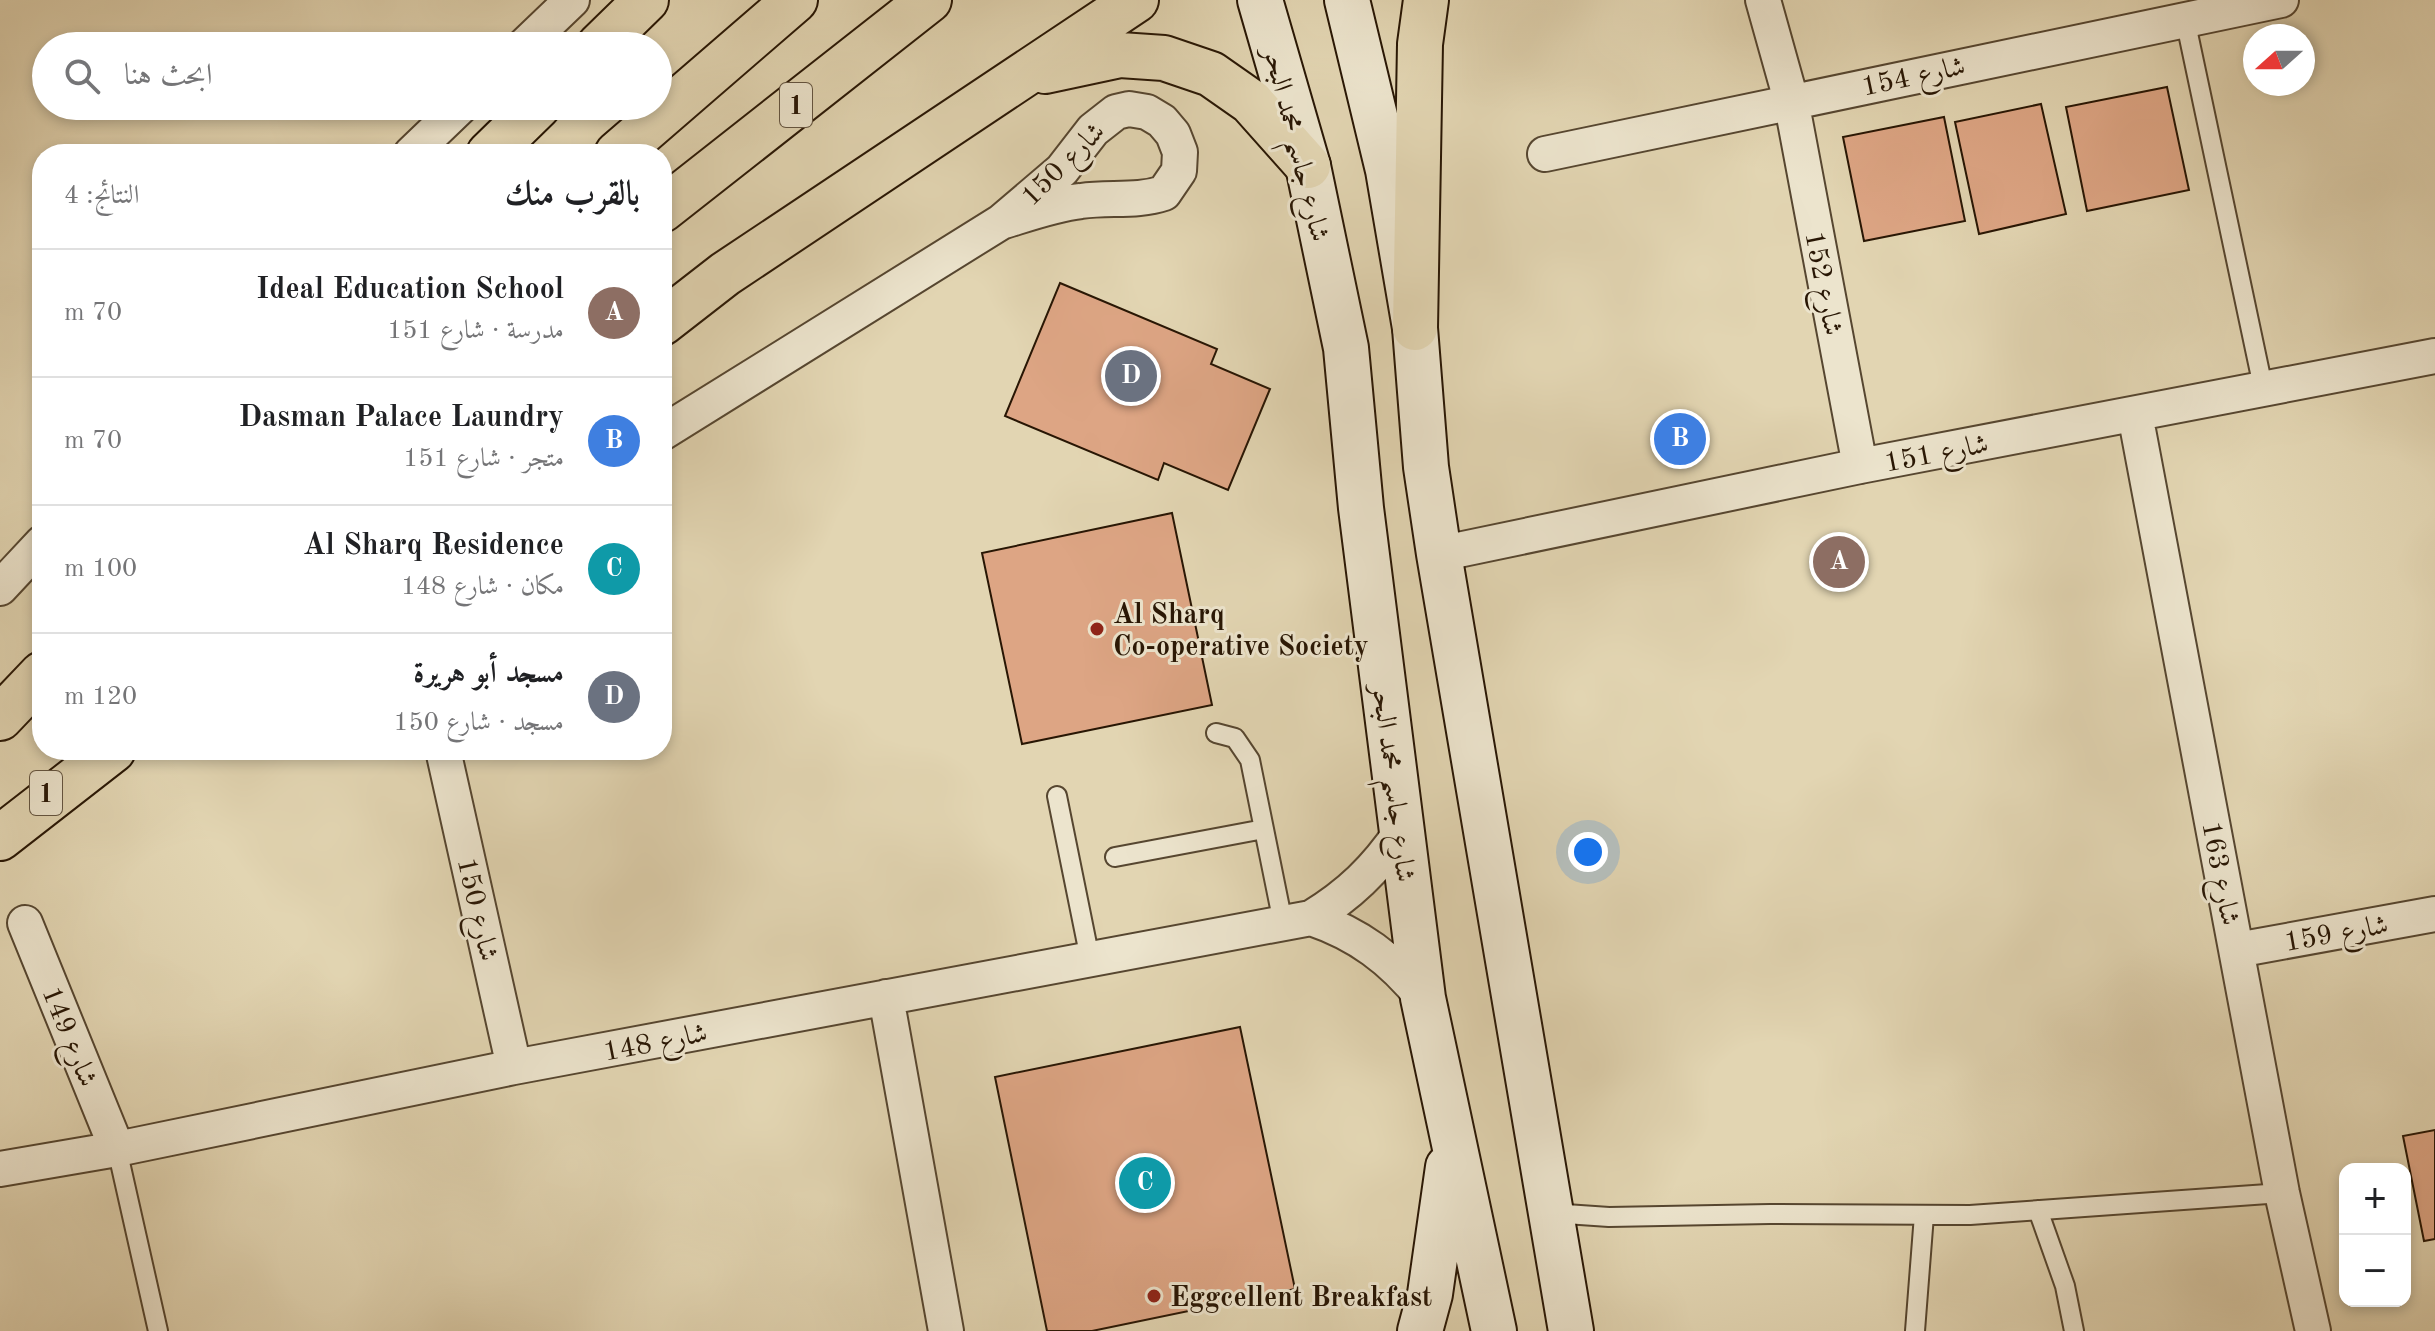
<!DOCTYPE html>
<html lang="ar">
<meta charset="utf-8">
<style>
body{margin:0;font-family:"Old Standard TT",Amiri,serif;background:#f2f2f2;color:#202124;direction:rtl}
.controls{position:absolute;right:24px;bottom:24px;display:grid;overflow:hidden;border-radius:16px;box-shadow:0 4px 12px #0003}
.controls button{width:72px;height:72px;display:grid;place-items:center;padding:0;border:0;border-bottom:2px solid #e0e0e0;background:#fff;color:#202124;font:40px sans-serif}
.compass{position:absolute;left:2243px;top:24px;width:72px;height:72px;border-radius:50%;background:#fff;box-shadow:0 4px 12px #0003;rotate:249deg}
.you{position:absolute;left:1588px;top:852px;width:28px;height:28px;margin:-20px;border:6px solid #fff;border-radius:50%;background:#1a73e8;box-shadow:0 0 0 12px #1a73e833}
.badge{display:grid;place-items:center;width:52px;height:52px;border-radius:50%;background:#8f2418;color:#fff;font-size:26px;font-weight:700}
.pin{position:absolute;translate:-50% -50%;border:4px solid #fff;box-shadow:0 2px 8px #0006}
.list{margin:0;padding:0;list-style:none}
h2{display:flex;justify-content:space-between;align-items:center;height:104px;margin:0;padding:0 32px;font-size:34px}
h2 small{font-size:26px;font-weight:400;color:#757577}
.list li{display:grid;grid-template-columns:52px 1fr auto;gap:24px;align-items:center;box-sizing:border-box;height:128px;padding:0 32px;border-top:2px solid #e0e0e0}
.list b{display:block;font-size:30px;white-space:nowrap}
.list p{margin:0;font-size:26px;white-space:nowrap;color:#757577}
.list em{font-size:26px;font-style:normal;color:#757577}
.icon{flex:none;width:44px;height:44px;fill:none;stroke:currentColor;stroke-width:2;stroke-linecap:round;stroke-linejoin:round}
.map{position:relative;flex:none;width:2435px;height:1331px;overflow:hidden;direction:ltr}
.search{position:absolute;background:#fff;box-shadow:0 4px 12px #0003;left:32px;top:32px;width:640px;height:88px;display:flex;align-items:center;gap:20px;box-sizing:border-box;padding:0 28px;border-radius:44px;color:#757577;font-size:30px}
.panel{position:absolute;background:#fff;box-shadow:0 4px 12px #0003;left:32px;top:144px;width:640px;height:616px;border-radius:32px;direction:rtl}
.map>svg:first-child{display:block}
.building{fill:#dda584;stroke:#281604;stroke-width:2}
.lines{fill:none;stroke-linecap:round;stroke-linejoin:round}
.service-casing{stroke:#564630;stroke-width:22}
.minor-casing{stroke:#564630;stroke-width:38}
.secondary-casing{stroke:#281604;stroke-width:48}
.motorway-casing{stroke:#281604;stroke-width:48}
.service{stroke:#ece4cd;stroke-width:18}
.minor{stroke:#ece4cd;stroke-width:34}
.secondary{stroke:#ece4cd;stroke-width:44}
.motorway{stroke:#e2d5b2;stroke-width:44}
.poi-dot{fill:#8f2418;stroke:#ece4cd;stroke-width:3}
.labels{text-anchor:middle;stroke-width:6;stroke-linejoin:round;paint-order:stroke}
.shield{fill:#ece4cd;stroke:#635440;stroke-width:2}
.shield-label{font-size:26px;font-weight:bold;fill:#281604}
.street-label{font-size:28px;fill:#281604;stroke:#ece4cd}
.poi-label{font-size:28px;font-weight:bold;fill:#281604;stroke:#ece4cd;text-anchor:start}
</style>
<div class="map">
<svg width="2435" height="1331" viewBox="0 0 2435 1331">
<rect width="100%" height="100%" fill="#e2d5b2"/>
<filter id="stains"><feTurbulence type="fractalNoise" baseFrequency=".0025" numOctaves="4"/><feColorMatrix values="0 0 0 0 .2 0 0 0 0 .09 0 0 0 0 .02 0 0 0 .5 -.17"/></filter>
<radialGradient id="worn" r=".72"><stop offset=".6" stop-color="#630" stop-opacity="0"/><stop offset="1" stop-color="#630" stop-opacity=".3"/></radialGradient>
<path class="building" d="M2167 87 2189 190 2087 211 2066 107Z
M2041 104 2066 214 1979 234 1955 122Z
M1944 117 1965 221 1864 241 1843 137Z
M1060 283 1217 349 1211 364 1270 389 1228 490 1164 463 1158 480 1005 416Z
M1172 513 1212 705 1022 744 982 553Z
M1240 1027 1295 1289 1092 1331H1047L995 1077Z
M2435 1130V1239L2424 1241 2403 1136Z"/>
<g class="lines">
<defs>
<path id="service" d="M2185 19 2263 387
M1216 733 1235 738 1250 760 1283 923
M1057 796 1090 959
M1115 857 1264 829
M117 1149 158 1331
M2038 1210 2065 1286 2074 1331
M1551 1213 1609 1217 1770 1214 1970 1215 2282 1193
M1915 1331 1924 1215"/>
<path id="minor" d="M1763 0 1791 100 1860 466
M524 46 572 0
M411 154 461 106
M1545 154 2281 0
M2135 414 2282 1193 2313 1331
M662 433 1001 222 1062 170 1093 130 1116 112 1129 109 1147 112 1162 121 1173 134 1180 152 1179 171 1164 193C1137 202 1110 197 1081 201 1054 204 1027 214 1001 222
M1439 554 1860 466 2435 356
M0 588 42 543
M443 750 514 1067
M1311 918C1358 934 1392 959 1423 998
M25 923 117 1149
M2237 950 2435 914
M886 997 946 1331
M0 1169 117 1149 514 1067 1311 918C1349 895 1376 869 1401 832"/>
<path id="secondary" d="M1260 0 1308 166 1346 348 1361 508 1423 998 1494 1331
M1347 0 1388 170 1415 328 1426 467 1439 554 1571 1331
M1420 1331 1430 1294 1448 1167"/>
<path id="motorway" d="M599 46 646 0
M1045 71 1120 55 1164 58 1211 74 1251 102 1308 166
M489 154 538 106
M617 154 795 0
M662 210 929 0
M662 323 725 274 1136 0
M1415 328 1420 44 1426 0
M0 718 42 674
M0 838 113 750"/>
</defs>
<use href="#service" class="service-casing"/>
<use href="#minor" class="minor-casing"/>
<use href="#secondary" class="secondary-casing"/>
<use href="#motorway" class="motorway-casing"/>
<use href="#service" class="service"/>
<use href="#minor" class="minor"/>
<use href="#secondary" class="secondary"/>
<use href="#motorway" class="motorway"/>
</g>
<g class="poi-dot">
<circle cx="1097" cy="629" r="8"/>
<circle cx="1154" cy="1296" r="8"/>
</g>
<g class="labels">
<g class="shield">
<rect x="780" y="83" width="32" height="44" rx="6"/>
<rect x="30" y="771" width="32" height="44" rx="6"/>
</g>
<g class="shield-label">
<text x="796" y="114">1</text>
<text x="46" y="802">1</text>
</g>
<g class="street-label">
<text transform="translate(1913 75) rotate(-12)" y="10">شارع 154</text>
<text transform="translate(1298 144) rotate(76)" y="10">شارع جاسم محمد البحر</text>
<text transform="translate(1062 163) rotate(-45)" y="10">شارع 150</text>
<text transform="translate(1825 283) rotate(79)" y="10">شارع 152</text>
<text transform="translate(1936 452) rotate(-11)" y="10">شارع 151</text>
<text transform="translate(1395 783) rotate(83)" y="10">شارع جاسم محمد البحر</text>
<text transform="translate(2222 873) rotate(79)" y="10">شارع 163</text>
<text transform="translate(479 909) rotate(77)" y="10">شارع 150</text>
<text transform="translate(2336 932) rotate(-10)" y="10">شارع 159</text>
<text transform="translate(71 1036) rotate(68)" y="10">شارع 149</text>
<text transform="translate(655 1041) rotate(-11)" y="10">شارع 148</text>
</g>
<g class="poi-label">
<text x="1113" y="623">Al Sharq<tspan x="1113" dy="32">Co-operative Society</tspan></text>
<text x="1170" y="1306">Eggcellent Breakfast</text>
</g>
</g>
<rect width="100%" height="100%" filter="url(#stains)"/>
<rect width="100%" height="100%" fill="url(#worn)"/>
</svg>
<div class="controls">
<button>+</button>
<button>−</button>
</div>
<svg class="compass" viewBox="-18 -18 36 36"><path d="M0-13l5 13h-10z" fill="#e53935"/><path d="M0 13l5-13h-10z" fill="#757577"/></svg>
<div class="you"></div>
<div class="pin badge" style="left:1839px;top:562px;background:#8d6e63">A</div>
<div class="pin badge" style="left:1680px;top:439px;background:#3f7fe0">B</div>
<div class="pin badge" style="left:1145px;top:1183px;background:#0f9aa8">C</div>
<div class="pin badge" style="left:1131px;top:376px;background:#6b7280">D</div>
<div class="search"><svg class="icon" aria-label="search" viewBox="0 0 24 24"><circle cx="10" cy="10" r="6"/><path d="M15 15l6 6"/></svg>ابحث هنا</div>
<section class="panel">
<h2>بالقرب منك<small>النتائج: 4</small></h2>
<ul class="list">
<li><span class="badge" style="background:#8d6e63">A</span><div><b>Ideal Education School</b><p>مدرسة · شارع 151</p></div><em>70 m</em></li>
<li><span class="badge" style="background:#3f7fe0">B</span><div><b>Dasman Palace Laundry</b><p>متجر · شارع 151</p></div><em>70 m</em></li>
<li><span class="badge" style="background:#0f9aa8">C</span><div><b>Al Sharq Residence</b><p>مكان · شارع 148</p></div><em>100 m</em></li>
<li><span class="badge" style="background:#6b7280">D</span><div><b>مسجد أبو هريرة</b><p>مسجد · شارع 150</p></div><em>120 m</em></li>
</ul>
</section>
</div>
